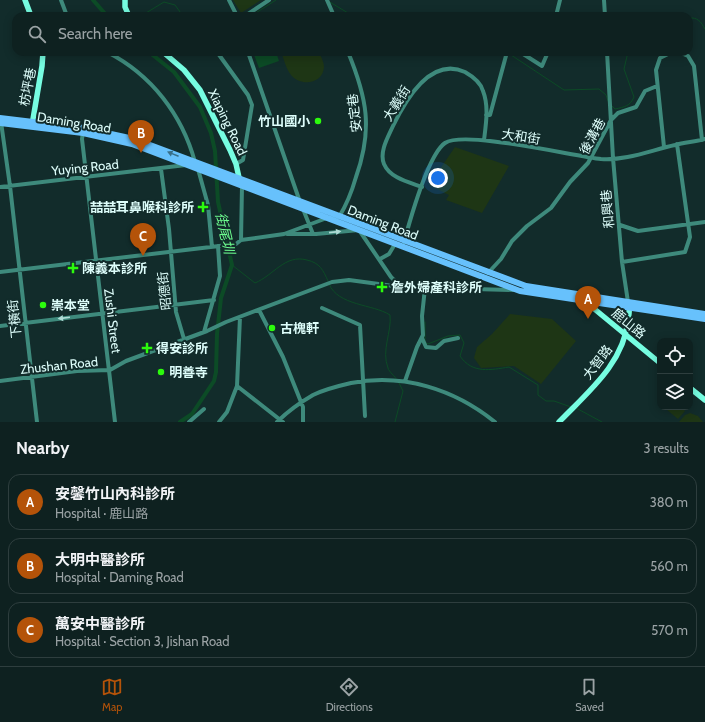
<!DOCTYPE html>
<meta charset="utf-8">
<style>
body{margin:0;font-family:Cabin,"Noto Sans TC",sans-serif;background:#172929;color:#f1f3f6}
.controls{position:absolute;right:12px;bottom:12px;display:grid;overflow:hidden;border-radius:8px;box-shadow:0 2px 10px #0003}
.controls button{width:36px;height:36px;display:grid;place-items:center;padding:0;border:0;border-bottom:1px solid #2e3e3e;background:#0e2120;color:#f1f3f6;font:20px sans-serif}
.you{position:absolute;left:438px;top:178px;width:14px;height:14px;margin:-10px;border:3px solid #fff;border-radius:50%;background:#1a73e8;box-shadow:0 0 0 6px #1a73e833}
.badge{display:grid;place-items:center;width:26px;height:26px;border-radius:50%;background:#b45309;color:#fff;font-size:13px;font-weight:700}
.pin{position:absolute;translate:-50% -33px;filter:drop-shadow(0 1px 2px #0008)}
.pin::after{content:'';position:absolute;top:21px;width:14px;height:12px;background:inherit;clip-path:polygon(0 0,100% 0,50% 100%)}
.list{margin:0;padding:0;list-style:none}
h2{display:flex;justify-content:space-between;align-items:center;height:52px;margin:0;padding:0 16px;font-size:17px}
h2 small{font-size:13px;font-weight:400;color:#9ba3a5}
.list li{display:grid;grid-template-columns:26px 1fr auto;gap:12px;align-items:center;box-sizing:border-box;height:56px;margin:0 8px 8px;padding:0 8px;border:1px solid #2e3e3e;border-radius:12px}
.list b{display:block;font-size:15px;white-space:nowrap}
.list p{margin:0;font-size:13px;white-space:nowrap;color:#9ba3a5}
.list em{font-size:13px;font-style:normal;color:#9ba3a5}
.icon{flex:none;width:22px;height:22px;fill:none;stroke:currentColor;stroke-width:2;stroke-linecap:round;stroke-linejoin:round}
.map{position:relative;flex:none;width:705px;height:422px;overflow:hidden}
.search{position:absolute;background:#0e2120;box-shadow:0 2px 10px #0003;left:12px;right:12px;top:12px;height:44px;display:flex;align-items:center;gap:10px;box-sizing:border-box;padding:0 14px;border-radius:12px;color:#9ba3a5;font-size:15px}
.sheet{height:244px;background:#0e2120}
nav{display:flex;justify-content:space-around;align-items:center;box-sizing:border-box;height:56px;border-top:1px solid #2e3e3e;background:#0e2120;font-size:11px;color:#9ba3a5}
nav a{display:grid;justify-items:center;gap:2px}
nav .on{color:#b45309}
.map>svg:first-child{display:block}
.green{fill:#1e3615}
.water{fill:#0c4b26}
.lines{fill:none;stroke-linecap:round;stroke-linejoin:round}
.stream{stroke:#0c4b26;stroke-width:1}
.canal{stroke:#0c4b26;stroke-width:4}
.street{stroke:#3e8a7c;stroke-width:4}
.secondary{stroke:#76fde1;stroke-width:5.5}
.primary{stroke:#67c1fc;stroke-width:6}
.oneway{fill:#386f89}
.oneway2{fill:#aedbd5}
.poi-dot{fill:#2cfb0d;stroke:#122c2b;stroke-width:1.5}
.labels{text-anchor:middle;stroke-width:4;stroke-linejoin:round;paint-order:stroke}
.street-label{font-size:13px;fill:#defefb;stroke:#122c2b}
.poi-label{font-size:13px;font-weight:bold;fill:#defefb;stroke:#122c2b;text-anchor:start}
.water-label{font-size:14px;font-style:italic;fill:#6dfd8f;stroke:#122c2b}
</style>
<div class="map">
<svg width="705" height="422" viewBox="0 0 705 422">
<rect width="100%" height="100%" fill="#122c2b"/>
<path class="green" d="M233 0H261L241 13Z
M281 52H319C321 57 324 62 324 67 323 84 301 87 291 75 286 69 284 59 281 52Z
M455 147 509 166 482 213 446 200 449 195 429 185Z
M510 314 552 319 576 341 541 384 514 366 481 368 474 358 477 347 492 334Z
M668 407H681L685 411 678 419 666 409Z
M690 413 698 416 703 422H679L685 415Z"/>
<path class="water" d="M253 52H276L279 61 259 68Z"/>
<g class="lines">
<path class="stream" d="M328 1 353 16
M141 16 164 2 175 5 183 16
M251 16 276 0
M689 18C698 17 701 22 705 29
M508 53 564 90 599 89 606 95 608 101
M612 106 615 109C625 107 630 106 634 97L624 69 628 52
M232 265 255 283C274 275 285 254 307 260 320 263 323 270 328 281
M329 284C338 306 373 304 390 315 392 332 381 350 388 368 389 372 395 376 397 380
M425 322V342L428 344 448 336 460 335 464 343 460 356C472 374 491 370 509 367L538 385V395L546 401H554L571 407
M576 408 602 422
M395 422 403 391 399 383"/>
<path class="canal" d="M93 0 107 16
M149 52 174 72 200 107 211 133 215 151 218 202 232 265 221 298 217 334 216 372 214 381 192 414 180 422"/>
<path class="street" d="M61 0 67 16
M229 0 237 16
M327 0 334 16
M604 0 605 16
M245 16 269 0
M556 16 560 0
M107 52C152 75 182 115 195 162
M217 52 248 95 252 105 243 160 236 164
M248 52 300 202
M520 52 542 66 548 52
M607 52 613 158 622 262 628 302
M679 52 688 56 694 66 702 140
M486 115H490L507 52
M1 122 10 186 37 422
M83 132 82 139 115 422
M664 147 656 70 660 58 672 52
M161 169 169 229 176 312 184 339
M198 169 208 205 212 247
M0 187 186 165
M422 187C408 182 390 178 384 164 379 152 388 137 393 126 405 101 430 56 465 72 472 76 481 83 483 91 489 106 486 124 484 140
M303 209 313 234
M620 225 638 231 705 222
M287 234H316L359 230 391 277 401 287 513 290
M241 240 242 186
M404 242C410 220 428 155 445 143 464 130 573 156 601 159 625 161 652 150 675 145 685 142 695 142 705 139
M380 259 389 254 395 244
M622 262 685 252 690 237 677 144
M0 272 236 244 241 240 284 234 327 218 339 217C347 204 352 191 356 177 373 129 367 98 348 52
M488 273 501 259 512 241 527 226 551 208 570 182 588 163 611 120 618 113 636 107 645 91 657 86
M322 308 360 325 365 416
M259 310 283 357 303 407V422
M0 326 214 300
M204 332 220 276 218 246
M422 338 426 347 436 348 444 341 458 338
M0 381 77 371 110 370 126 361 207 331 226 322 332 282 349 280 401 287
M405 381 417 347 423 335 422 316 425 288
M237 386 283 422
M189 422 204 409
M219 422 227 412 237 386 240 317
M277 422C287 412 301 402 313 395 325 389 338 386 351 383 403 373 454 389 495 422"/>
<path class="secondary" d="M25 0 31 16
M125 0V7L129 16
M163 52 184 70 200 90 230 150 236 164 240 182
M32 125 42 66 43 52
M590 299 592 307 660 363
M690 388 705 400
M559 422C588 392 624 363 628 320 629 315 630 310 629 305"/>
<path class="primary" d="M0 118 83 128 134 139 526 286 705 314
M0 123 83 133 132 144 520 291 705 319"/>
</g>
<defs><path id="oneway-solid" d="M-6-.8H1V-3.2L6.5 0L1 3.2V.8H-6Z"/></defs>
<use class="oneway" href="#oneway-solid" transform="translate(173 154) rotate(-158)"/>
<g class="oneway2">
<use href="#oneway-solid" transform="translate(335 232) rotate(-6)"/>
<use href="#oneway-solid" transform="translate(64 318) rotate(173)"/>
</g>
<g class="poi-dot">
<circle cx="318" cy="121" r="4"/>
<path d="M201 201h4v4h4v4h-4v4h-4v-4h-4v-4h4z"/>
<path d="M71 262h4v4h4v4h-4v4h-4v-4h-4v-4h4z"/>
<path d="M380 281h4v4h4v4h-4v4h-4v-4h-4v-4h4z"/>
<circle cx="43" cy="305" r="4"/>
<circle cx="272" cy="328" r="4"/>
<path d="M145 342h4v4h4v4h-4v4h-4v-4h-4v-4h4z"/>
<circle cx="161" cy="372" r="4"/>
</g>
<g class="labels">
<g class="street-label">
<text transform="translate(27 87) rotate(-79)" y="5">枋坪巷</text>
<text transform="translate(396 103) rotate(-58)" y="5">大義街</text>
<text transform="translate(354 113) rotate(-97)" y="5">安定巷</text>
<text transform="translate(74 122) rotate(9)" y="5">Daming Road</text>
<text transform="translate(228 122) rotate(64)" y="5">Xiaping Road</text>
<text transform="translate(521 136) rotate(9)" y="5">大和街</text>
<text transform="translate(592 136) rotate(-61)" y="5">後溝巷</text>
<text transform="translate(85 167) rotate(-6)" y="5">Yuying Road</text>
<text transform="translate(607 209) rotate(-95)" y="5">和興巷</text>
<text transform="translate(383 222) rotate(21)" y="5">Daming Road</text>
<text transform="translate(164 291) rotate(-96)" y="5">昭德街</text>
<text transform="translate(14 319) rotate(-96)" y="5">下橫街</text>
<text transform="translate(113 321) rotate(83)" y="5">Zushi Street</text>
<text transform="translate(629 323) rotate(39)" y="5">鹿山路</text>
<text transform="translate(597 362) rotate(-53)" y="5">大智路</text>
<text transform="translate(59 365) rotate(-6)" y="5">Zhushan Road</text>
</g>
<g class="poi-label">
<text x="310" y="126" text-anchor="end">竹山國小</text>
<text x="194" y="212" text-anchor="end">喆喆耳鼻喉科診所</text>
<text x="82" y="273">陳義本診所</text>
<text x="391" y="292">詹外婦產科診所</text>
<text x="51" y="310">崇本堂</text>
<text x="280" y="333">古槐軒</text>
<text x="156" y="353">得安診所</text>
<text x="169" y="377">明善寺</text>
</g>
<g class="water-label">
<text transform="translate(225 233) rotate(77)" y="5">街尾圳</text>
</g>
</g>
</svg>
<div class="controls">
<button><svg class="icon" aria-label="locate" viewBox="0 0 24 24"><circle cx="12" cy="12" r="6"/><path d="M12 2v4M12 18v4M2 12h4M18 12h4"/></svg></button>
<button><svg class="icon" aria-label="layers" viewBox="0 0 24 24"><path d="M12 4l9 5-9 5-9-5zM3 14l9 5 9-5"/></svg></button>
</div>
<div class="you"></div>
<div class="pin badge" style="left:588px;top:319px">A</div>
<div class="pin badge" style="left:141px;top:153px">B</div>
<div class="pin badge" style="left:143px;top:256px">C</div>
<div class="search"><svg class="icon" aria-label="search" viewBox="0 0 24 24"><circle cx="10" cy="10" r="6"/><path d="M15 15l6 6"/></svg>Search here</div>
</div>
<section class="sheet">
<h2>Nearby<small>3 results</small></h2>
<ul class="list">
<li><span class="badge">A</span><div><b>安馨竹山內科診所</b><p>Hospital · 鹿山路</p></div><em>380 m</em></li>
<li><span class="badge">B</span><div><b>大明中醫診所</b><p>Hospital · Daming Road</p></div><em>560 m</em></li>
<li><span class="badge">C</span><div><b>萬安中醫診所</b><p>Hospital · Section 3, Jishan Road</p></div><em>570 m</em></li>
</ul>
</section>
<nav>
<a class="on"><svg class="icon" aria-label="map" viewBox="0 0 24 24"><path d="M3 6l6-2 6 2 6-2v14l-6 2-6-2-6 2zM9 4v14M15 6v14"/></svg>Map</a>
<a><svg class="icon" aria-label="directions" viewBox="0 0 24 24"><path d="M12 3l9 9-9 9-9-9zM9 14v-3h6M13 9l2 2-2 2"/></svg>Directions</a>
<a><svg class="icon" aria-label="saved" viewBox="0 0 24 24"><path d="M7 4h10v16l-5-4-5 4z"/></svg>Saved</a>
</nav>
